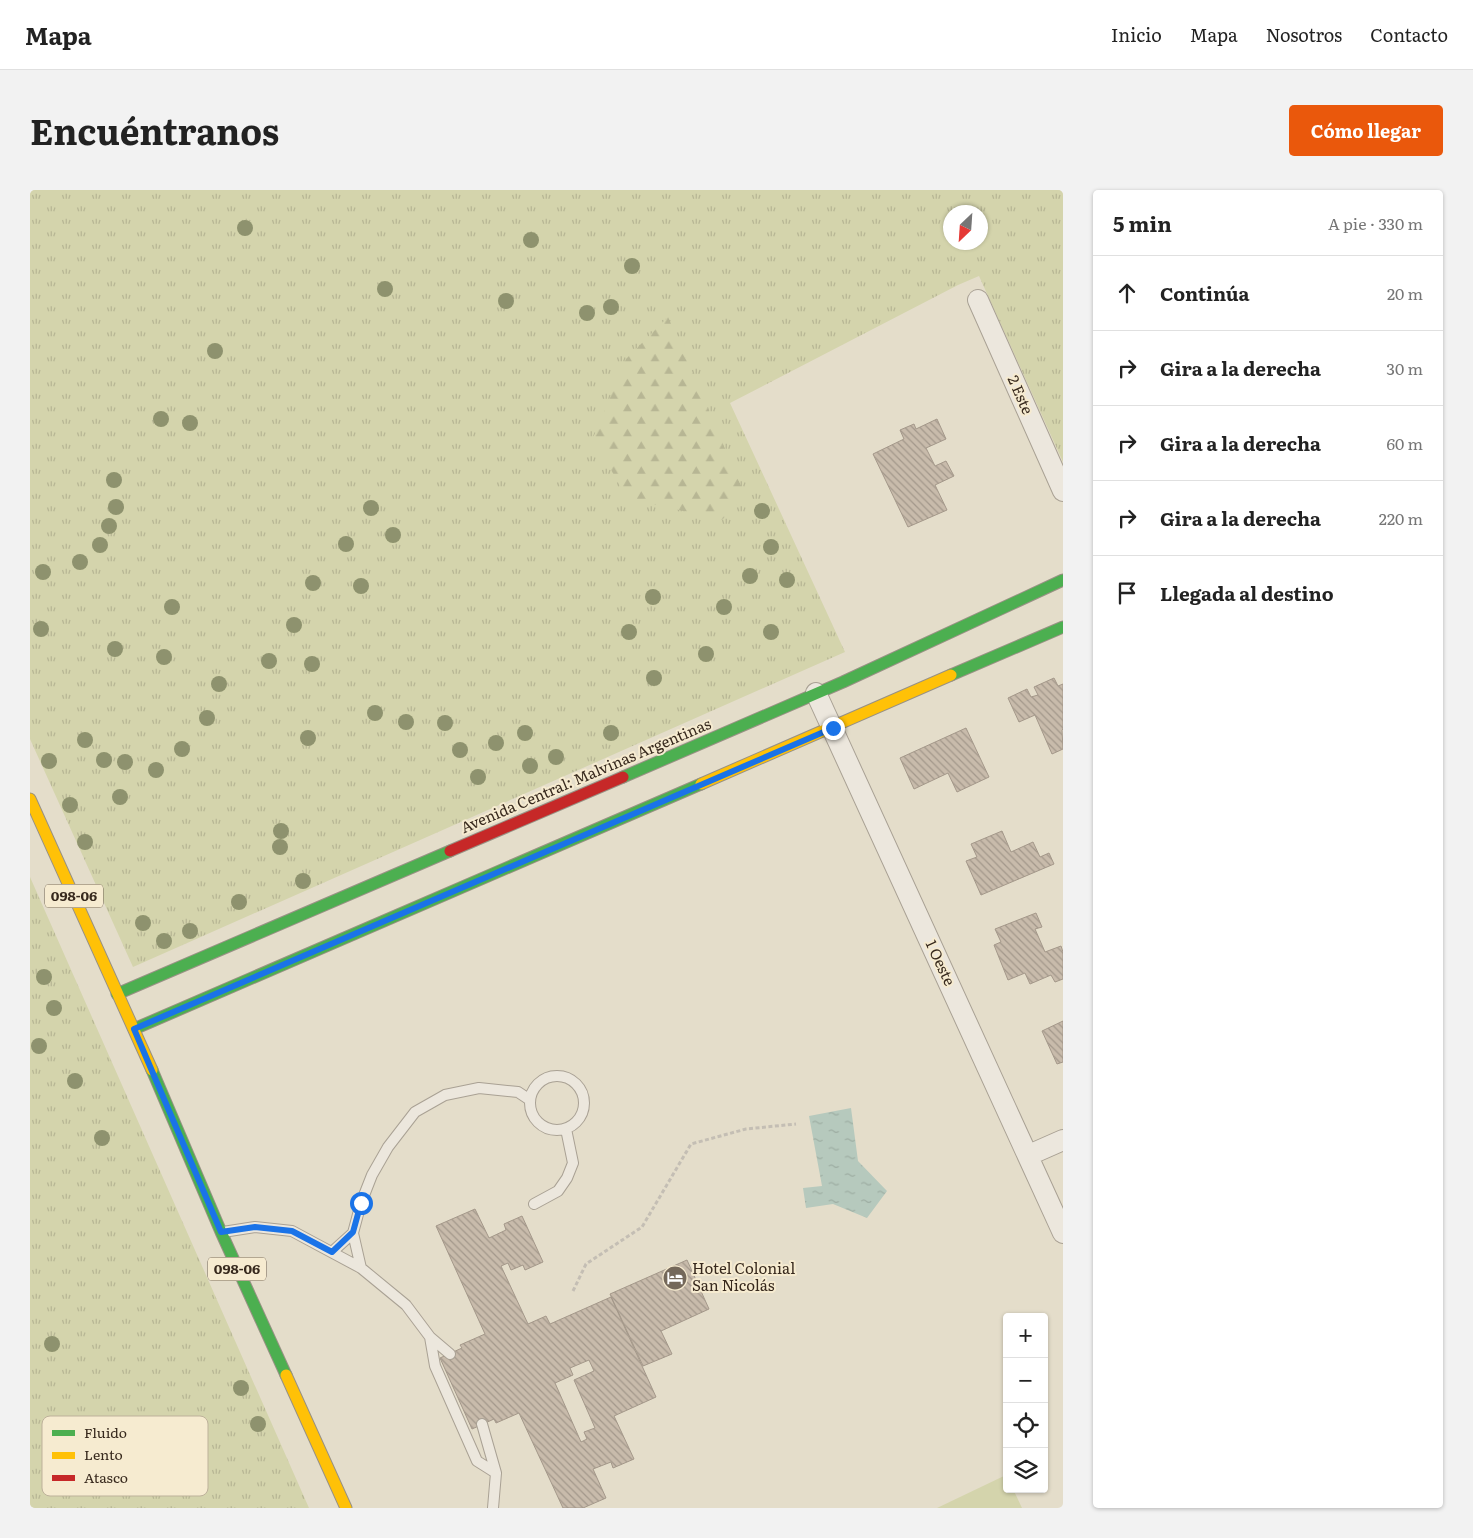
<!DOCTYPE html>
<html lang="es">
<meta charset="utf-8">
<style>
body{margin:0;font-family:Literata,serif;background:#f2f2f2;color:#222}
.controls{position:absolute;right:15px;bottom:15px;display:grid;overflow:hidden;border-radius:5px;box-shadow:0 1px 4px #0004}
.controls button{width:45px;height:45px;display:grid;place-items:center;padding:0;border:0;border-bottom:1px solid #e0e0e0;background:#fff;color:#222;font:25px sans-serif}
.compass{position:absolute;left:913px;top:15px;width:45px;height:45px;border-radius:50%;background:#fff;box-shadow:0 1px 4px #0004;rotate:205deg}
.stop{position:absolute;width:15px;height:15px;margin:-11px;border:4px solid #1a73e8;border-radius:50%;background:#fff}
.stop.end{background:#1a73e8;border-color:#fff;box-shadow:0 1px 5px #0008}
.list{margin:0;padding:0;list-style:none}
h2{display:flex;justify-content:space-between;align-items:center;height:65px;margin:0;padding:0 20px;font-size:21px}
h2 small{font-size:16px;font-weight:400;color:#767676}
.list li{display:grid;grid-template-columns:32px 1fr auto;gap:15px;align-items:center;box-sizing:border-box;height:75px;padding:0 20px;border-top:1px solid #e0e0e0}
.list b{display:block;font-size:19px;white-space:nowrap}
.list em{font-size:16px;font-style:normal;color:#767676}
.icon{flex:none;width:28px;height:28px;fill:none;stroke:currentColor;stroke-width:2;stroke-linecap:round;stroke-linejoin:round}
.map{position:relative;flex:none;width:1033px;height:1318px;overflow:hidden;border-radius:5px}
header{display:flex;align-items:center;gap:30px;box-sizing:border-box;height:70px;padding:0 25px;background:#fff;border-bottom:1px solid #e0e0e0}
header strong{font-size:24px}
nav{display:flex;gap:28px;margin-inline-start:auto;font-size:18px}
.intro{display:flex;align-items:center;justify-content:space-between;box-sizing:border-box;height:120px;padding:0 30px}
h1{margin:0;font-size:35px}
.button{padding:12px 22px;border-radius:5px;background:#ea580c;color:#fff;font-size:18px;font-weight:700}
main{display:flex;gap:30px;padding:0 30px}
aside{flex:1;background:#fff;border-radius:5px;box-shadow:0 1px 4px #0004}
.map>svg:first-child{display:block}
.grass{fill:url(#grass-tufts);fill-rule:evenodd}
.forest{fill:url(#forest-firs)}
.garden{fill:#d4d4ac}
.water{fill:url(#water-ripples)}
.building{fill:url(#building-back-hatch);stroke:#a4988a;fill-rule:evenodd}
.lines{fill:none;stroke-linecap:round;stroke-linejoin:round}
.lane-casing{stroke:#a9a194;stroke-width:12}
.street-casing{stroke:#a9a194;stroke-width:22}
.fast-casing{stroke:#989184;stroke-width:13}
.slow-casing{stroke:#989184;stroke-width:13}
.jam-casing{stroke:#989184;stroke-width:13}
.path{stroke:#c4beb4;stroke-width:3;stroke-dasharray:4 2.5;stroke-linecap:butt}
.lane{stroke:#ece7dd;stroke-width:10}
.street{stroke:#ece7dd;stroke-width:20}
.fast{stroke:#4caf50;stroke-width:11}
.slow{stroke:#ffc107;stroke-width:11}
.jam{stroke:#c62828;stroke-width:11}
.tree{fill:#8e926e}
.route{stroke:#1a73e8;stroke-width:6}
.labels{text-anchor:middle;stroke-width:4;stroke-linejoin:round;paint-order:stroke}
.shield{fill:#f6ebd0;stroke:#706353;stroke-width:1}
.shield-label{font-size:14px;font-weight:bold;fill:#37291d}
.street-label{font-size:15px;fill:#37291d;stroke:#f6ebd0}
.poi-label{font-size:15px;fill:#37291d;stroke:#f6ebd0;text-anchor:start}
.key{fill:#f6ebd0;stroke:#bdb19a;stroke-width:1}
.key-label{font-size:14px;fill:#37291d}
</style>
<header>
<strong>Mapa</strong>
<nav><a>Inicio</a><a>Mapa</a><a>Nosotros</a><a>Contacto</a></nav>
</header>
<div class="intro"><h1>Encuéntranos</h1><a class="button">Cómo llegar</a></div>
<main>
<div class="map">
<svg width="1033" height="1318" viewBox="0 0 1033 1318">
<defs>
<pattern id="grass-tufts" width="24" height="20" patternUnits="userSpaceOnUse" patternTransform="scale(1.25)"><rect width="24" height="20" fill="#d4d4ac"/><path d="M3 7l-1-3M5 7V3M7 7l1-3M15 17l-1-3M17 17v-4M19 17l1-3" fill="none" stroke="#b7b694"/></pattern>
<pattern id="forest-firs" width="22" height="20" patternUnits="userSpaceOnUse" patternTransform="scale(1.25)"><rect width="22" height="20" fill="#d4d4ac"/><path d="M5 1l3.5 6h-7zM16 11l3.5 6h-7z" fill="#b7b694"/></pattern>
<pattern id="water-ripples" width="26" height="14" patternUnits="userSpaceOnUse" patternTransform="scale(1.25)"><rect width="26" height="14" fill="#b6c9bd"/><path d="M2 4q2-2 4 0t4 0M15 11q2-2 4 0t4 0" fill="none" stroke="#9dada2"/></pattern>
<pattern id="building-back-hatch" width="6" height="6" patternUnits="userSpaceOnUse" patternTransform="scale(1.25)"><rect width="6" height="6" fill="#c8bbab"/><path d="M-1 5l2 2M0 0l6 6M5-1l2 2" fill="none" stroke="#a3988b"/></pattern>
</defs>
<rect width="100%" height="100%" fill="#e4ddca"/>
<path class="grass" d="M0 0H1033V272L949 86 928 95 700 213 815 462 103 777 0 549ZM921 22H951V52H921Z
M0 687 279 1318H0Z"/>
<path class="forest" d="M638 127 715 305 692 330 597 308 563 248 596 169Z"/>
<path class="garden" d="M976 1285 977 1299H983L992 1318H907Z"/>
<path class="water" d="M821 918 828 971 857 1001 837 1028 803 1014 776 1018 773 998 792 996 779 926Z"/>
<path class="building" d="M907 229 916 249 896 258 905 276 916 271 924 286 905 295 917 320 878 337 843 264 874 249 870 240 884 234 886 239Z
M1024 488 1028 496 1033 494V539L1032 540 1033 559 1022 564 1005 525 989 532 978 508 997 499 1001 507 1008 505 1004 497Z
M936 538 959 587 927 602 918 583 884 599 870 568Z
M972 641 981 662 1003 652 1010 667 1019 663 1024 674 951 705 936 671 947 667 941 654Z
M1006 723 1012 737 1005 739 1015 762 1031 756 1033 762V789L1025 792 1021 785 1000 794 995 783 978 790 964 755 971 752 965 739Z
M1033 831V872L1027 874 1012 841Z
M445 1019 459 1048 476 1040 474 1034 492 1026 513 1072 495 1080 493 1075 481 1080 478 1073 471 1076 498 1134 516 1126 520 1134 581 1107 626 1207 584 1226 604 1269 583 1278 581 1272 563 1279 576 1308 553 1318H533L489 1223 466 1233 464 1229 442 1239 410 1168 432 1158 430 1155 455 1144 406 1036ZM559 1170 564 1181 544 1190 565 1238 554 1242 557 1249 551 1252 525 1193 543 1185 540 1178Z
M657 1070 679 1119 631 1141 642 1164 613 1176 580 1104Z"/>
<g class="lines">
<defs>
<path id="lane" d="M500 913a27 27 0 1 1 54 0a27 27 0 1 1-54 0Z
M504 1014 528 1001 537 988 543 973 536 939
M193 1042 225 1037 262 1041 331 1078 376 1115 400 1147 405 1176 447 1271 466 1283 463 1318
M302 1062 323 1043
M331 1078 323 1043 331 1013 342 985 358 957 385 922 415 905 449 898 488 902 500 910
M400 1147 420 1164
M452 1234 466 1283"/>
<path id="street" d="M948 110 1033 301
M786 503 1033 1043
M999 965 1033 950"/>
<path id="fast" d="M921 485 1033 437
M593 587 813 492 1033 390
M87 804 420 661
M104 839 671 594
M122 880 191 1042 256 1185"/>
<path id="slow" d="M671 594 921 485
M0 609 122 880
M256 1185 316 1318"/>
<path id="jam" d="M420 661 593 587"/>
</defs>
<use href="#lane" class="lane-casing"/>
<use href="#street" class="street-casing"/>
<use href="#fast" class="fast-casing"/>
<use href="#slow" class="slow-casing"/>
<use href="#jam" class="jam-casing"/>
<path class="path" d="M543 1101 556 1074 612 1037 661 954 716 939 766 934"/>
<use href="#lane" class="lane"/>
<use href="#street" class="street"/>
<use href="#fast" class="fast"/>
<use href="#slow" class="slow"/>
<use href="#jam" class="jam"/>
</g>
<g class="tree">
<circle cx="215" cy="38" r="8"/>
<circle cx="501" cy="50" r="8"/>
<circle cx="602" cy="76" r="8"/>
<circle cx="355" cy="99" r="8"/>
<circle cx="476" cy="111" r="8"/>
<circle cx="581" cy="117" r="8"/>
<circle cx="557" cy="123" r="8"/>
<circle cx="185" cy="161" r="8"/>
<circle cx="131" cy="229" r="8"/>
<circle cx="160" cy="233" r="8"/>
<circle cx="84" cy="290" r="8"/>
<circle cx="86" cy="317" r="8"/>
<circle cx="341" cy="318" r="8"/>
<circle cx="732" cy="321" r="8"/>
<circle cx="79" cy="336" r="8"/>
<circle cx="363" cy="345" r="8"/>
<circle cx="316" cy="354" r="8"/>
<circle cx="70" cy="355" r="8"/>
<circle cx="741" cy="357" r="8"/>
<circle cx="50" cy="372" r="8"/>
<circle cx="13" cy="382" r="8"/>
<circle cx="720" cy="386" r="8"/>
<circle cx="757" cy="390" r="8"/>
<circle cx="283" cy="393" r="8"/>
<circle cx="331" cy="396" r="8"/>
<circle cx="623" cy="407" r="8"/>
<circle cx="142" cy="417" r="8"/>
<circle cx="694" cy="417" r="8"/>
<circle cx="264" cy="435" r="8"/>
<circle cx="11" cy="439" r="8"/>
<circle cx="599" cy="442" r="8"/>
<circle cx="741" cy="442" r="8"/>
<circle cx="85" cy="459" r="8"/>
<circle cx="676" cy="464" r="8"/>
<circle cx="134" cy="467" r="8"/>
<circle cx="239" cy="471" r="8"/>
<circle cx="282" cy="474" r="8"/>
<circle cx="624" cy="488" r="8"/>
<circle cx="189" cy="494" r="8"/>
<circle cx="345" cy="523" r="8"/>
<circle cx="177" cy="528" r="8"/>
<circle cx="376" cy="532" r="8"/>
<circle cx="415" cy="533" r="8"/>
<circle cx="495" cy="543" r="8"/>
<circle cx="581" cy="543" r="8"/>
<circle cx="278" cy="548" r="8"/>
<circle cx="55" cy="550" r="8"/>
<circle cx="466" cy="553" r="8"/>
<circle cx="152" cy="559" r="8"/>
<circle cx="430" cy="560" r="8"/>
<circle cx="526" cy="567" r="8"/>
<circle cx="74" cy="570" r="8"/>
<circle cx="19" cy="571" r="8"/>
<circle cx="95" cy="572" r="8"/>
<circle cx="500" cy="576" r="8"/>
<circle cx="126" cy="580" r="8"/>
<circle cx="448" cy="587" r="8"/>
<circle cx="90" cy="607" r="8"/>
<circle cx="40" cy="615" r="8"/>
<circle cx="251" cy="641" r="8"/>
<circle cx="55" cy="652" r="8"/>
<circle cx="250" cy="657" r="8"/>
<circle cx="273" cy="691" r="8"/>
<circle cx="209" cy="712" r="8"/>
<circle cx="113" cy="733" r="8"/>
<circle cx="160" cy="741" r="8"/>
<circle cx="134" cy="751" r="8"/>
<circle cx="14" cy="787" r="8"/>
<circle cx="24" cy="818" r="8"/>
<circle cx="9" cy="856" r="8"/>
<circle cx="45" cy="891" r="8"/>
<circle cx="72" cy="948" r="8"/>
<circle cx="22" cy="1154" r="8"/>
<circle cx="211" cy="1198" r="8"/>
<circle cx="228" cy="1234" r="8"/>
</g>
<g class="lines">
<path class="route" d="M331 1013 323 1042 302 1062 262 1041 225 1037 191 1042 104 839 803 538"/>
</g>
<defs>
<symbol id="hotel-disc" viewBox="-11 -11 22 22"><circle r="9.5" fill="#74685a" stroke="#f6ebd0"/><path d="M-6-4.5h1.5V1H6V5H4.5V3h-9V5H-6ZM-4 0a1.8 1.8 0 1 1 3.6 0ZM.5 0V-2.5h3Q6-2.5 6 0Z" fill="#fff"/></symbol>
</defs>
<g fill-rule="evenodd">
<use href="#hotel-disc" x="631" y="1074" width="28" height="28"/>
</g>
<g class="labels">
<g class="shield">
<rect x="15" y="694.5" width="58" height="23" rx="4"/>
<rect x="178" y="1067.5" width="58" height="23" rx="4"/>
</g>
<g class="shield-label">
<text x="44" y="711">098-06</text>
<text x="207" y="1084">098-06</text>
</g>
<g class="street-label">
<text transform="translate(990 205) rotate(66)" y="5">2 Este</text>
<text transform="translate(556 586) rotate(-23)" y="5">Avenida Central: Malvinas Argentinas</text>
<text transform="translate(910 773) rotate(65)" y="5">1 Oeste</text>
</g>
<g class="poi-label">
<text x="662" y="1084">Hotel Colonial<tspan x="662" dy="17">San Nicolás</tspan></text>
</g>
</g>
<rect x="12" y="1226" width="166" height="80" rx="8" class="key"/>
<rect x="22" y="1240" width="23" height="6" fill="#4caf50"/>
<rect x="22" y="1262" width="23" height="7" fill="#ffc107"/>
<rect x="22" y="1285" width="23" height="6" fill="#c62828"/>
<g class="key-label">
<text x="54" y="1248">Fluido</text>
<text x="54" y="1270">Lento</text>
<text x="54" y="1293">Atasco</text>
</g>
</svg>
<div class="controls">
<button>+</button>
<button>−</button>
<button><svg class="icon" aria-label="locate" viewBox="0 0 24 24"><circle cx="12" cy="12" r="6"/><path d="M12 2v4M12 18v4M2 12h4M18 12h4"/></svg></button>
<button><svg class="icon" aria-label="layers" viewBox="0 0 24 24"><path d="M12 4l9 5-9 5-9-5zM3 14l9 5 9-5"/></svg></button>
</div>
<svg class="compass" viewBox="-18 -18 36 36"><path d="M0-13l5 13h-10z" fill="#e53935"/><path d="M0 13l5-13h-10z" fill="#767676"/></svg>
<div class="stop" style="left:331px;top:1013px"></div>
<div class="stop end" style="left:803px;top:538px"></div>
</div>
<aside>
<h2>5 min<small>A pie · 330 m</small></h2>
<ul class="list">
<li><svg class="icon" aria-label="ahead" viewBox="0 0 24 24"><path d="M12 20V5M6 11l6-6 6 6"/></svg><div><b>Continúa</b></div><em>20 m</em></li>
<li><svg class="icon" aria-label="right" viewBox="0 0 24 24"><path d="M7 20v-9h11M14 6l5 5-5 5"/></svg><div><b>Gira a la derecha</b></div><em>30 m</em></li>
<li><svg class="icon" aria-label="right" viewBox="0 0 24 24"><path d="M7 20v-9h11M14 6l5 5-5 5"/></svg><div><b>Gira a la derecha</b></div><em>60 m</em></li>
<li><svg class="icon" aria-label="right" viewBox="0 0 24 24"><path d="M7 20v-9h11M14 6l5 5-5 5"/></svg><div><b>Gira a la derecha</b></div><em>220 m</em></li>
<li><svg class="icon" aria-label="arrive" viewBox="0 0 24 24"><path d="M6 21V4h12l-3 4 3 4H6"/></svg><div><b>Llegada al destino</b></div></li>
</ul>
</aside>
</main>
